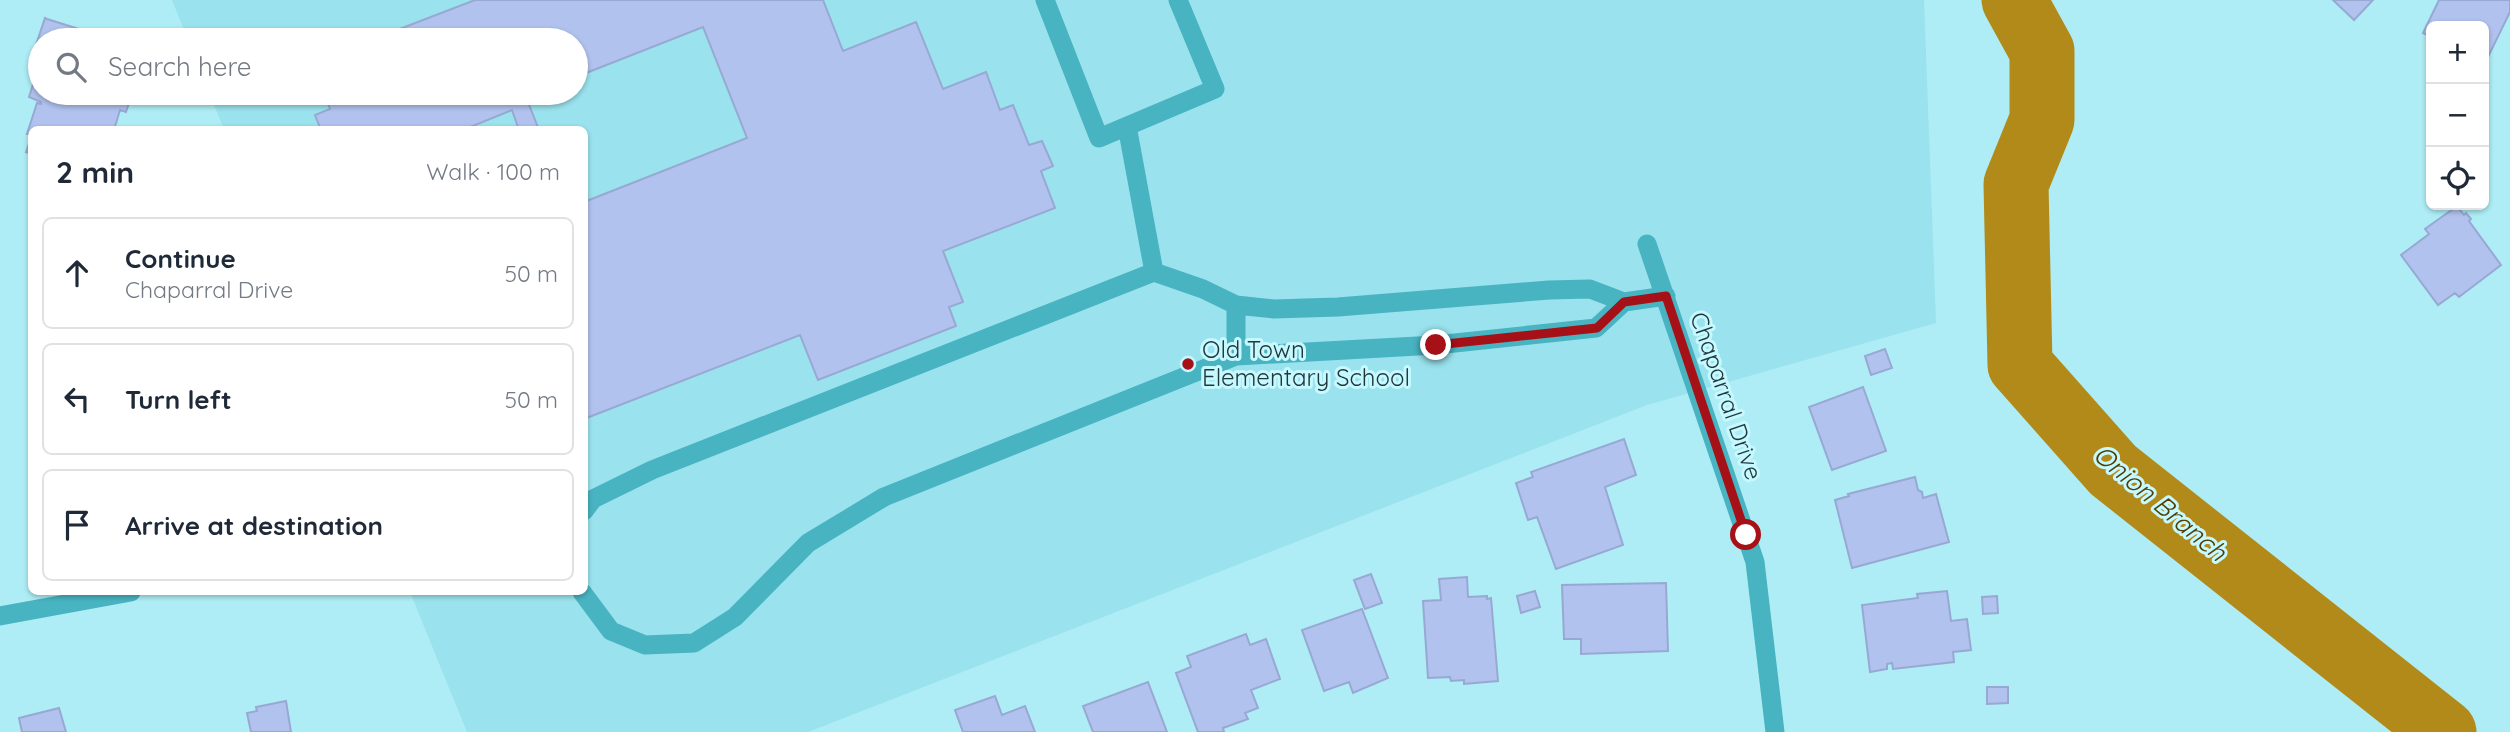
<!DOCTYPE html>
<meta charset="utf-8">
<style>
body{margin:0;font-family:Quicksand,sans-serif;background:#f6f6f7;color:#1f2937}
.controls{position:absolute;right:21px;top:21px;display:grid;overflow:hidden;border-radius:10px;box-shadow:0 2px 5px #0004}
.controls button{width:63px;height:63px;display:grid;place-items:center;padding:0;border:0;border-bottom:2px solid #e0e1e3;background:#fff;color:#1f2937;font:35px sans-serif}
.stop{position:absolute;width:21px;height:21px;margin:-16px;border:5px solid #a61017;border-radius:50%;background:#fff}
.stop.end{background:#a61017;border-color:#fff;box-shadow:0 2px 7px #0008}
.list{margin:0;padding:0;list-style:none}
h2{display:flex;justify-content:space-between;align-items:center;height:91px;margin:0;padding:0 28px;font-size:30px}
h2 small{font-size:23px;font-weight:400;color:#747a83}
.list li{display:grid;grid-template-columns:46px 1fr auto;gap:21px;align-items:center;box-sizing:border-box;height:112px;margin:0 14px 14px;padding:0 14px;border:2px solid #e0e1e3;border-radius:10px}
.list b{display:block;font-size:26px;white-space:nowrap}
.list p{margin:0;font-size:23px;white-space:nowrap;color:#747a83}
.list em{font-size:23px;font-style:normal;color:#747a83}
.icon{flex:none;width:38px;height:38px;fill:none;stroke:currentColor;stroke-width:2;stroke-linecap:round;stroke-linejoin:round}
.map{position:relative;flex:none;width:2510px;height:732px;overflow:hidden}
.search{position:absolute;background:#fff;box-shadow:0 2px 5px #0004;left:28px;top:28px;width:560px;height:77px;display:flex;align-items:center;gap:18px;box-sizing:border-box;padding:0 24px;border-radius:38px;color:#747a83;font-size:26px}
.panel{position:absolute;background:#fff;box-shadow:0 2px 5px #0004;left:28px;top:126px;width:560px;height:469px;border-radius:10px}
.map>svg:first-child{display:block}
.built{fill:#9ae2ed}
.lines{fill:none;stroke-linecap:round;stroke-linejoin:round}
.river{stroke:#b28a1a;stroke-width:65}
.building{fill:#b0c2ed;stroke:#97a9d3;stroke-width:2}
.service{stroke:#48b3c1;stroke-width:19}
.minor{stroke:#48b3c1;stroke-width:19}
.route{stroke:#a61017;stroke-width:9}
.poi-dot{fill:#a61017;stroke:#c6f8ff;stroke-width:2.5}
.labels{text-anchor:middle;stroke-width:6;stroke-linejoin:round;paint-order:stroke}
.poi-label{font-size:24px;fill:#1e373b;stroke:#c6f8ff;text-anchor:start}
.street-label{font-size:24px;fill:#1e373b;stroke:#c6f8ff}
.water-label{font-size:26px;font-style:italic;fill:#523e02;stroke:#c6f8ff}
</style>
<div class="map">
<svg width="2510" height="732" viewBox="0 0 2510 732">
<rect width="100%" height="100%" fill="#aeedf5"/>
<path class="built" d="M172 0H1924L1936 323 1647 405 808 732H467L410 592H584V130L224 129 209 93H576V40H188Z"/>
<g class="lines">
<path class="river" d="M2014 0 2042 51V120L2016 184 2020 365 2113 470 2444 732"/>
</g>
<path class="building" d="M475 0H823L843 51 916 22 943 89 986 72 1000 110 1013 105 1029 145 1042 141 1053 166 1041 171 1055 208 943 251 963 302 949 307 956 326 818 380 800 335 584 419V202L747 138 703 27 576 77V40H371Z
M2333 0H2373L2354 20Z
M2439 0H2510V12L2485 63 2484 26H2431V37L2423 33Z
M45 18 47 19 114 40H40V60L32 57Z
M36 75 40 76V93H141L139 100 131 97 126 112 120 110 114 130H32V135L27 134 37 103 41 104V102L29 97Z
M324 93H537L526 97 539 130H519L512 110 463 130H321L315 115 330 109Z
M32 135V154L26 152Z
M2457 206 2464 215 2466 213 2471 219 2469 221 2501 265 2459 297 2455 293 2438 305 2401 255 2429 234 2425 229Z
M1885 349 1892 368 1871 375 1865 356Z
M1863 387 1886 451 1832 470 1809 407Z
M1624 439 1636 475 1605 487 1623 545 1556 569 1537 517 1528 520 1516 483 1533 477 1531 472Z
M1915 477 1918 490 1922 492 1923 498 1936 494 1949 542 1852 568 1835 500 1849 496 1848 494Z
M1371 574 1382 603 1365 609 1354 580Z
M1467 577 1468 597 1487 596V599L1491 598 1498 681 1464 684V680L1451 681 1450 677 1428 678 1423 601 1441 600 1439 579Z
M1666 583 1668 651 1581 654V639H1564L1562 585Z
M1535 591 1540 607 1521 613 1517 596Z
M1947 591 1951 621 1967 619 1971 650 1953 652 1954 662 1893 669 1892 663 1887 664V669L1870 672 1862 605 1918 598 1917 594Z
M1997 596 1998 613 1983 614 1982 597Z
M1362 609 1388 678 1353 693 1349 682 1324 691 1302 630Z
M1246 634 1250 645 1266 639 1280 679 1251 690 1258 708 1245 713 1248 719 1223 728 1224 732H1198L1176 673 1191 667 1187 656Z
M1148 682 1167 732H1093L1083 706Z
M1987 687H2008V703L1987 704Z
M995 696 1002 715 1025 706 1035 732H963L955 710Z
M286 701 291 732H251L247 713 257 711 256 707Z
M59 708 66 732H22L19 718Z"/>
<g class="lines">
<path class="service" d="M1045 0 1099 138 1215 89 1178 0
M1127 126 1154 272
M1236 305V356
M584 511 593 499 652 470 1154 272 1203 289 1236 305 1274 309 1338 307 1549 290 1590 289 1624 302 1666 296
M582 592 611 631 645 645 694 643 735 617 808 543 884 497 1236 356 1436 345 1596 328 1624 302"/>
<path class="minor" d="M1647 244 1755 562 1775 732
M0 616 131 592"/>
</g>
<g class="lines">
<path class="route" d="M1436 345 1597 328 1624 302 1666 296 1746 535"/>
</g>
<circle class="poi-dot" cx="1188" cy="364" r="7"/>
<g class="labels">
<g class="poi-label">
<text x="1202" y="358">Old Town<tspan x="1202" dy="28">Elementary School</tspan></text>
</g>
<g class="street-label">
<text transform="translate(1726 396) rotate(71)" y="8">Chaparral Drive</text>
</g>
<g class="water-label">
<text transform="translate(2160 503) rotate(40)" y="9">Onion Branch</text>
</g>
</g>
</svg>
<div class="controls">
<button>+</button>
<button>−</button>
<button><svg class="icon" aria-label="locate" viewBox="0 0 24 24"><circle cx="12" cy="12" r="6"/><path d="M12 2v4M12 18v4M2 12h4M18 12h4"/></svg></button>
</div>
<div class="stop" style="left:1746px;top:535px"></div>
<div class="stop end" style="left:1436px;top:345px"></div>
<div class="search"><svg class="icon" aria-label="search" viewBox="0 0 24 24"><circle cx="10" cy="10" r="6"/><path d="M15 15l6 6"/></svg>Search here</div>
<section class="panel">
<h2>2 min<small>Walk · 100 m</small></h2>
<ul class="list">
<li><svg class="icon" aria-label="ahead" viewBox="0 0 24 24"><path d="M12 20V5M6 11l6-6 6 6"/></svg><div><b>Continue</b><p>Chaparral Drive</p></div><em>50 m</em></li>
<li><svg class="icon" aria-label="left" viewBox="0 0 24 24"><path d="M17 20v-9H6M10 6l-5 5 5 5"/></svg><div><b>Turn left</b></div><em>50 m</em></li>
<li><svg class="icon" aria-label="arrive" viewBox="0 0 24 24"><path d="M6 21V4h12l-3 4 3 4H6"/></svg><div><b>Arrive at destination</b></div></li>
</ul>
</section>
</div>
